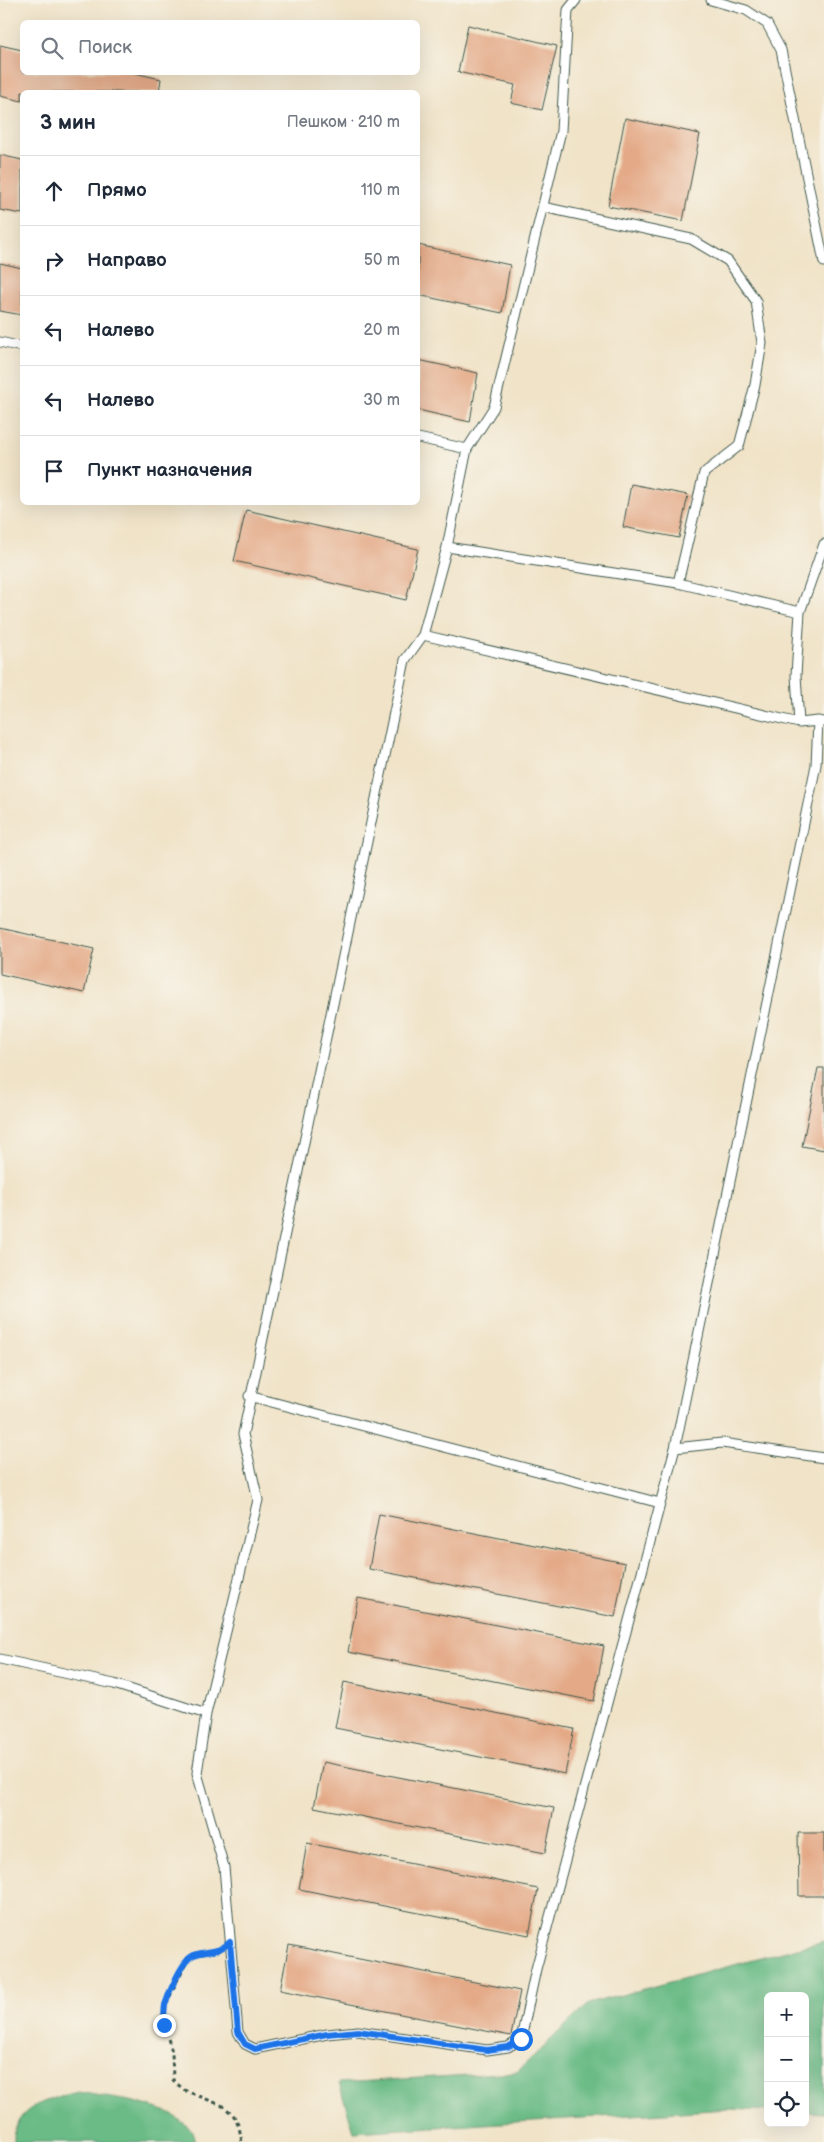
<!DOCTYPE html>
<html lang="ru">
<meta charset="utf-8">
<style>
body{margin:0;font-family:"Balsamiq Sans",sans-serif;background:#f2f2f3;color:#1f2937}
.controls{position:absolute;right:15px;bottom:15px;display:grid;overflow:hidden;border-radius:8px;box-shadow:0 5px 20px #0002}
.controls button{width:45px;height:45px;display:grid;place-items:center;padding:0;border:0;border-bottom:1px solid #e0e1e3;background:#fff;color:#1f2937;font:25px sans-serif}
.stop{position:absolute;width:15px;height:15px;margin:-11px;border:4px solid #1a73e8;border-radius:50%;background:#fff}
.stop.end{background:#1a73e8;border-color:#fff;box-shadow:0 1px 5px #0008}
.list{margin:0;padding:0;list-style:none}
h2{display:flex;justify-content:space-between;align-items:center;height:65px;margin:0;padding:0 20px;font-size:21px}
h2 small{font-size:16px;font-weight:400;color:#747a83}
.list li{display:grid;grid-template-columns:32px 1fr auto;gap:15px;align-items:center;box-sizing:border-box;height:70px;padding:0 20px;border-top:1px solid #e0e1e3}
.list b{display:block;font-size:19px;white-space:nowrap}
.list em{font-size:16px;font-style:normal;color:#747a83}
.icon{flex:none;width:28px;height:28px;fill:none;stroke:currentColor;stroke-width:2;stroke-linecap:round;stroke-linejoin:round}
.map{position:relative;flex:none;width:824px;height:2142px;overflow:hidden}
.search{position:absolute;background:#fff;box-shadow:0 5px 20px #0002;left:20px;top:20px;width:400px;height:55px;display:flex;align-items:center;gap:12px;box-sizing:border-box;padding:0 18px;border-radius:8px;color:#747a83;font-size:19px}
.panel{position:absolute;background:#fff;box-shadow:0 5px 20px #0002;left:20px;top:90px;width:400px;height:415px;border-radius:8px}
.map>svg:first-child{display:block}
.forest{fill:#6bbb86;stroke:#457c5d}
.building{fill:#e4aa88}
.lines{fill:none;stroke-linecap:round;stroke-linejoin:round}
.service-casing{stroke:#3e564a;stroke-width:11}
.path{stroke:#3e564a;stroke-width:3;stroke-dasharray:4 4;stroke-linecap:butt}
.service{stroke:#fff;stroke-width:9}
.route{stroke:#1a73e8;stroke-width:6}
</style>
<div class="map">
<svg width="824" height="2142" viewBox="0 0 824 2142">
<rect width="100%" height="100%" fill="#f7f3e8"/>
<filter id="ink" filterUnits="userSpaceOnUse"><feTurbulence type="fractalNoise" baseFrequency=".02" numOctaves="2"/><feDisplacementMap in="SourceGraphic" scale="10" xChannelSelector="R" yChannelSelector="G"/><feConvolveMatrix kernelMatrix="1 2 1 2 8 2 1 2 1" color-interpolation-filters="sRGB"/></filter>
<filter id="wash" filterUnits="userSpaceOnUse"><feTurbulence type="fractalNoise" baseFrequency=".0096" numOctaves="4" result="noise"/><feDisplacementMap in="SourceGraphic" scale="20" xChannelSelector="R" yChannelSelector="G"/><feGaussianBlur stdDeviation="1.12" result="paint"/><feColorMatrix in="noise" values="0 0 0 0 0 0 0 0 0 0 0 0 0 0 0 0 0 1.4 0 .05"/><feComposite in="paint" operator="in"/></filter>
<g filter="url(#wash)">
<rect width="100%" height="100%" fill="#f0e3c8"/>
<path class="forest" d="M824 1941V2113L805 2112V1996H768V2111L729 2109 354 2132 339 2083 517 2072 588 2004Z
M78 2092 135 2102 171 2113 192 2130 195 2142H14C12 2106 50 2099 78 2092Z"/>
<g id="blocks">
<path class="building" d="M468 25 557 46 542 110 511 103 515 85 458 72Z
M0 45 22 50V72H130L161 79 159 92H22V101L0 96Z
M625 118 700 134 683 221 608 206Z
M0 155 22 160V214L0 210Z
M418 245 510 265 502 313 418 295Z
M0 263 22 268V315L0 311Z
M418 360 478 373 470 422 418 410Z
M631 484 688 495 679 538 623 527Z
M246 510 418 549 406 600 234 561Z
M0 928 94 949 84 993 0 974Z
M818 1068H824V1150L802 1146Z
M379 1514 625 1563 615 1617 369 1569Z
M358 1598 604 1646 594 1701 348 1652Z
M344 1682 574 1729 565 1774 335 1728Z
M323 1762 554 1808 545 1853 314 1807Z
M798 1833H824V1896H799Z
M307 1843 538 1889 529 1935 299 1889Z
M289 1945 520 1991 511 2036 280 1990Z"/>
</g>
</g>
<g filter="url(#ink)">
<use href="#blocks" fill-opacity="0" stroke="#3e564a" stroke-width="1"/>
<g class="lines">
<defs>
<path id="service" d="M576 0 568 10 561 131 494 407 467 449 447 547 423 635 405 660 243 1434 258 1500 206 1714 197 1773 224 1867 238 2032 245 2044 255 2049 327 2034 358 2031 487 2050 508 2047 521 2039 536 1969 675 1448 816 765 818 721
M711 0 746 10 767 24 781 50 824 262
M543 207 691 239 728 261 756 301 762 343 755 385 739 446 704 473 678 583
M0 342 22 347
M418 438 467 449
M447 547 678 583 800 612
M423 635 799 723 818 721 824 722
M799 723 796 675 800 612 824 544
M249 1396 660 1503
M675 1448 722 1443 824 1458
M0 1659 114 1684 206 1714"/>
</defs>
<use href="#service" class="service-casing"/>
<path class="path" d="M220 1950 197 1954 188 1958 165 2006 164 2025 172 2052 173 2080 184 2090 221 2105 233 2114 239 2127 242 2142"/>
<use href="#service" class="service"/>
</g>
</g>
<g class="lines" filter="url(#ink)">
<path class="route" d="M164 2025C164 2018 164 2011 165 2005 169 1992 182 1960 194 1955 209 1949 216 1955 230 1942L238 2032 245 2044 255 2049 327 2034 358 2031 487 2050 508 2047 521 2039"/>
</g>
</svg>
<div class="controls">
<button>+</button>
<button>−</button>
<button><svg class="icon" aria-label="locate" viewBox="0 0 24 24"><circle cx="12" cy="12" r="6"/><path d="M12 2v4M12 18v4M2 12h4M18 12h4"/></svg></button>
</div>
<div class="stop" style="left:521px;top:2039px"></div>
<div class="stop end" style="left:164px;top:2025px"></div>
<div class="search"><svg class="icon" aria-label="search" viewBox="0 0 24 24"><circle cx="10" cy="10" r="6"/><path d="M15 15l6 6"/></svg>Поиск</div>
<section class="panel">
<h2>3 мин<small>Пешком · 210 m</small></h2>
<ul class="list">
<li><svg class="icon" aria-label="ahead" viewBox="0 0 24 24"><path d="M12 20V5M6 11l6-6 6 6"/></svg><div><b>Прямо</b></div><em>110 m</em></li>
<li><svg class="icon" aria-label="right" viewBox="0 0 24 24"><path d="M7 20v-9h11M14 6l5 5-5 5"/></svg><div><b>Направо</b></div><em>50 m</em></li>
<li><svg class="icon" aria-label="left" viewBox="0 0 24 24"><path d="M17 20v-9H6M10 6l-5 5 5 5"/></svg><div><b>Налево</b></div><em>20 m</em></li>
<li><svg class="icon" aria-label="left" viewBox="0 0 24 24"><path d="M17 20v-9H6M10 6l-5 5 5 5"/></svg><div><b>Налево</b></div><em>30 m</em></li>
<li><svg class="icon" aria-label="arrive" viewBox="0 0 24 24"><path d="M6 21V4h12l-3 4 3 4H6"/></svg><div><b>Пункт назначения</b></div></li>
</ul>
</section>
</div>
